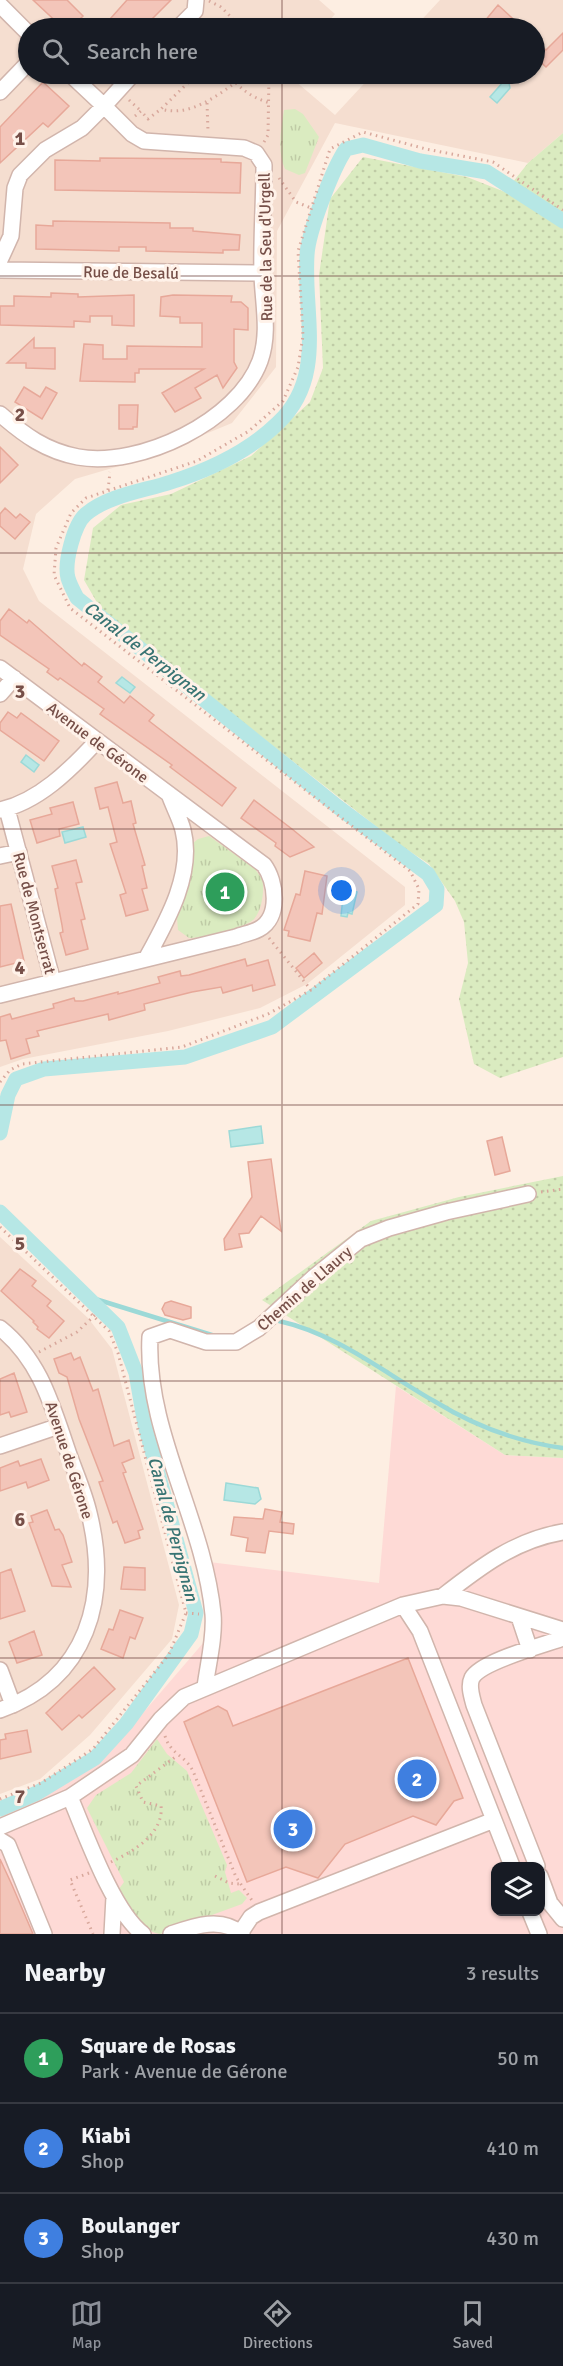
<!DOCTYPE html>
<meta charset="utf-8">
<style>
body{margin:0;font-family:Signika,sans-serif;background:#242831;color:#f1f3f6}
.controls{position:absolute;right:18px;bottom:18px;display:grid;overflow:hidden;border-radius:12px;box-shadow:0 2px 4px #0004}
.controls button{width:54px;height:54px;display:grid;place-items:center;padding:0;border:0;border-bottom:2px solid #363941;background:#171b24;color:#f1f3f6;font:30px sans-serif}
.you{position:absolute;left:342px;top:891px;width:21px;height:21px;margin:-15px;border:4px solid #fff;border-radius:50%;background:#1a73e8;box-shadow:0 0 0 9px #1a73e833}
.badge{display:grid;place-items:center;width:39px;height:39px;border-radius:50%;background:#8c9099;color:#fff;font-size:20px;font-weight:700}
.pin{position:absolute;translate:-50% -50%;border:3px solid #fff;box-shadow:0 2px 6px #0006}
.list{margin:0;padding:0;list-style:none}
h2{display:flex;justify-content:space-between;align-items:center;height:78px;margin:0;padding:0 24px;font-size:26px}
h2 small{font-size:20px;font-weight:400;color:#9ea1a6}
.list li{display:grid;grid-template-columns:39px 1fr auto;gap:18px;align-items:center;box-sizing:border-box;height:90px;padding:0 24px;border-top:2px solid #363941}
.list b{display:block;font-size:22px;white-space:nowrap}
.list p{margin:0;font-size:20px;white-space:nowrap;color:#9ea1a6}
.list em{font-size:20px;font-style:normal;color:#9ea1a6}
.icon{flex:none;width:33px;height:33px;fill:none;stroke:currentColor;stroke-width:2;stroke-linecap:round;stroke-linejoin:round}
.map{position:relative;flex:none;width:563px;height:1934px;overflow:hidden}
.search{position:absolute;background:#171b24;box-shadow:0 2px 4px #0004;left:18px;right:18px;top:18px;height:66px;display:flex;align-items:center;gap:15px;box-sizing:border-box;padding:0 21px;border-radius:33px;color:#9ea1a6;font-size:22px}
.sheet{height:348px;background:#171b24}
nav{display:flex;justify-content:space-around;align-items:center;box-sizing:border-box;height:84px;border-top:2px solid #363941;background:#171b24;font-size:16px;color:#9ea1a6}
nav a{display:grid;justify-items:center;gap:3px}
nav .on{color:#8c9099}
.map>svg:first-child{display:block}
.residential{fill:#f5ded0}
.commercial{fill:#fedad6;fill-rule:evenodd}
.grass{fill:url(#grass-dots)}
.park{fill:url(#park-tufts)}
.water{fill:#b6e7e5;stroke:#9cd9d7;stroke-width:1.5}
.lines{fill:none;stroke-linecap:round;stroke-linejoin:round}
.stream{stroke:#9cd9d7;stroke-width:4.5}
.canal{stroke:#b6e7e5;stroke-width:15}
.building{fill:#f3c5b9;stroke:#e7a899;stroke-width:1.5}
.minor-casing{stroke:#d1b5ac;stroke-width:18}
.path{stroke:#d8a89c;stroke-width:3;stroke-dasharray:1.5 4.5;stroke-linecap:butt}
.minor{stroke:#fff;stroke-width:15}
.grid{fill:none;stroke:#764f48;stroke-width:1.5;stroke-opacity:0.55}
.labels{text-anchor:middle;stroke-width:6;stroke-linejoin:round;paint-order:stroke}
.street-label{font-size:16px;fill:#764f48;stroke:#fff2e9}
.water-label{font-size:18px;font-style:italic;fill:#387473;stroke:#fff2e9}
.grid-label{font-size:20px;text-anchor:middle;font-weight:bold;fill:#764f48;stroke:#fff2e9;stroke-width:6;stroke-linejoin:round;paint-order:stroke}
</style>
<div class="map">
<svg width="563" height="1934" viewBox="0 0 563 1934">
<defs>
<pattern id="grass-dots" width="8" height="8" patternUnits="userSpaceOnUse" patternTransform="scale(1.5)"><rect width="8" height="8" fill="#daebc0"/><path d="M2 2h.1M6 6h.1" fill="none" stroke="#bfcba6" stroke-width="1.8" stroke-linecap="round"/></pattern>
<pattern id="park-tufts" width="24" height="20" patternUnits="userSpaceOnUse" patternTransform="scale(1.5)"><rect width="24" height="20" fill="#daebc0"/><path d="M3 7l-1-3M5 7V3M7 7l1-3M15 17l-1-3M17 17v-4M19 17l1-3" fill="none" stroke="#bfcba6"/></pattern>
</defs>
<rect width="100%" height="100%" fill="#fdeee2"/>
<path class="residential" d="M0 0H319L335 14 323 28H28V74H287L335 115 373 74H534V28H414L440 0H563V133L528 163 335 123 277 231 276 367 232 423 150 457 75 479 36 514 23 569 39 601 405 887V905L307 984 260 1008 168 1031 23 1059 0 1067Z
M0 1237 88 1318 112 1349 179 1605 172 1639 90 1735 40 1779 0 1794Z"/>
<path class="commercial" d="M396 1386 505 1455 563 1458V1934H0V1819L16 1816 106 1756 210 1635 201 1561 379 1583ZM496 1866H540V1912H496Z"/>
<path class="grass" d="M563 133V1057L500 1078 474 1064 459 999 468 963 464 922 455 901 429 864 400 845 103 613 84 580 93 528 121 505 171 494 251 456 310 402 323 368 319 275 330 199 363 157 467 177 505 192 528 163Z
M563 1176V1458L505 1455 262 1300 371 1221 459 1197Z"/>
<path class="park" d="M295 109 303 114 319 137 305 173 299 175 285 169C277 152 281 128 284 110Z
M209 836 255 869 262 879C265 889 262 912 253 920 242 929 204 938 189 938L178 930 177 918 191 875 192 844 198 839Z
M157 1739 167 1754 187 1771 227 1865 225 1872 231 1893 239 1890 247 1898 242 1904 160 1934C136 1929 129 1909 119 1889L124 1882 87 1808 96 1795 131 1773Z"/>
<path class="water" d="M503 82 509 83 510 88 497 103 490 97Z
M122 677 135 687 130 693 116 683Z
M26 755 39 765 34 772 21 762Z
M83 827 86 837 65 843 62 832Z
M344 888 357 892 352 914 348 913 347 917 341 916Z
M261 1126 263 1143 231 1147 229 1131Z
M226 1483 258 1488 261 1499 255 1504 224 1500Z"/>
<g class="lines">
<path class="stream" d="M89 1297 215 1336
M279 1321C337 1334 383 1372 434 1401 473 1425 518 1442 563 1448"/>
<path class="canal" d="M0 1133 8 1095 16 1079 44 1069 185 1057 272 1027 436 905 437 889 428 874 338 807 77 598C74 592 70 585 68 578 64 563 74 524 86 514 109 495 144 491 171 482 209 470 249 451 278 423 327 377 303 314 307 255 308 232 333 168 346 149L363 145 420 161 487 172 563 221
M0 1212 118 1327 136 1373 145 1425 196 1613 191 1634 126 1724 95 1758 37 1793 0 1809"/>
</g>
<path class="building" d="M33 0H67L83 16 71 28H63Z
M127 0H171L143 28H102Z
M498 5 523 28H479Z
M563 33V50L546 67 534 56V40L546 50Z
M43 82 69 106 48 127 43 123 0 163V127Z
M100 158 221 159V162L241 163 240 193 55 190V160L100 161Z
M53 221 170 223V228H193V231L240 235 239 250H223V253L146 251V247H119V251L36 249V225L53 226Z
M51 293 78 294V297L134 295V326L112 325V316H90V322L74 321V327L0 325V306H14V296L51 297Z
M173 295 232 296 231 302H241L248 308V330L234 329V362L237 368 223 388 217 375 195 388 201 398 175 412 162 393 204 369H139V373H135V382L80 381 84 344 103 345V359H127V346L202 347V323H180V317L160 316 161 297Z
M34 338V348H55V369L26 368V363H7Z
M24 387 40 397 46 387 57 393 42 419 15 402Z
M119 405H138L137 427H133V429H119Z
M0 447 18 465 0 483Z
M5 508 16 518 20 514 30 522 15 539 0 526V514Z
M9 609 27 623 29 620 82 666 84 663 102 677 98 682 124 703 130 696 154 715 149 721 236 788 222 806 170 767 172 765 100 714 104 709 60 678 58 680 47 672 49 669 0 635V621Z
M8 712 17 718 21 713 59 741 44 761 0 730V723Z
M117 782 123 803 131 801 136 823 133 824 145 865 142 866 147 888 142 889 148 910 126 916 120 895 126 893 110 844 117 842 108 807 100 809 95 788Z
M254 800 292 829 314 847 290 857 275 846 276 843 241 818Z
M73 802 79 824 59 829 60 836 37 843 30 820 52 814 50 808Z
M76 860 82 882 76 883 85 919 81 920 88 949 66 955 60 933 63 932 62 925 55 889 58 888 52 866Z
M305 871 327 876 322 914 317 913 310 941 288 936 289 931 284 930 296 894 300 895Z
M11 904 24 961 0 967V906Z
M314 953 322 963 304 978 296 968Z
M245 959 247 966 268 960 275 985 253 991 252 985 223 993 221 987 192 992 144 1004 145 1010 109 1020 108 1014 37 1031 39 1036 26 1039 30 1053 11 1059 6 1040 0 1041V1017L10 1014 12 1019 54 1008 53 1004 74 998 75 1001H83L118 992V994L160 983 158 977 180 971 181 976 189 975Z
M502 1137 510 1171 495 1175 487 1141Z
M271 1159 281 1231 261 1216 249 1233 239 1234 242 1247 225 1250 224 1239 252 1197 248 1162Z
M20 1269 36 1281 32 1286 51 1301 47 1306 64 1321 49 1338 37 1329 38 1327 33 1322 34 1321 1 1291Z
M171 1301 191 1307V1318L183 1320 165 1315 162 1309 165 1303Z
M71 1353 74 1360 80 1357 93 1391 98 1389 114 1446 129 1440 134 1458 122 1463 126 1472 123 1473 143 1529 138 1531 140 1538 125 1543 117 1521 113 1523 99 1482 103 1481 79 1419 67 1377 59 1373 54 1359Z
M14 1373 27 1412 11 1417 9 1412 0 1415V1379Z
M41 1459 49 1480 28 1488 26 1482 0 1491V1468L18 1461 20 1466Z
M265 1509 282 1512 280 1522 294 1524 293 1534 269 1531 265 1553 246 1551 248 1538 231 1535 234 1517 263 1519Z
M47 1510 55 1530 59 1529 63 1535 72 1562 62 1565 71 1587 52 1586 29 1523 33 1522 31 1516Z
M124 1567 145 1568V1590L121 1589Z
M11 1569 25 1611 0 1619V1573Z
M120 1610 143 1618 135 1639 130 1637 123 1658 101 1649 109 1629 113 1630Z
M34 1631 42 1655 17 1663 9 1642Z
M408 1658 463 1798 454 1801 436 1825 413 1816 345 1844 318 1878 286 1867 247 1882 184 1722 218 1706 227 1711 233 1726Z
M94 1667 115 1689 82 1718 79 1715 62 1730 46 1713Z
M27 1730 31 1752 0 1759V1740L6 1739 5 1734Z
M0 1859 12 1885 33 1934H0Z"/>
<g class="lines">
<defs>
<path id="minor" d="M0 5 28 33
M178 28 195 11 196 0
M70 74 104 106 133 74
M0 92 28 63
M0 260 11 236 15 188 20 175 45 150 82 128 104 106 132 134 144 141 244 148 256 153 264 165C264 202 261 239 262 275 263 304 270 333 260 361 238 421 140 468 78 457 46 451 24 435 0 414
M0 270 262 273
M0 668 264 865C276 881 281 917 259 929 252 933 243 934 236 937L0 995
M0 694 14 678
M7 809 53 982
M0 810C38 802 70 770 96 742
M0 856 19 852
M146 959C167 921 194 874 183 830 180 818 173 806 169 794
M0 1328C39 1359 51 1402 67 1449 74 1470 84 1491 89 1513 110 1598 88 1679 0 1710
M0 1446 59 1426
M443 1596C480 1567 515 1540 563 1532
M403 1605 420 1631 512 1866
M519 1617 530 1650
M0 1670 13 1705
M205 1687C208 1664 215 1637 213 1614 204 1520 145 1431 150 1337L170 1330 206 1342H236L259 1328 314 1277 361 1239 389 1228 446 1212 528 1194
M70 1797C85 1832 113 1912 143 1934
M0 1827 70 1797 132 1755 161 1719 184 1697 403 1605 443 1596 461 1598 563 1630
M0 1840 8 1845 44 1934
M537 1866 474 1705C472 1697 468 1686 472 1678 481 1661 544 1645 563 1638
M540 1876 550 1903 563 1919
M530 1912 539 1934
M241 1932 251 1917 259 1912 494 1820
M112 1934 114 1897
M171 1934C194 1926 221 1916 242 1934"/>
</defs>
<use href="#minor" class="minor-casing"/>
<path class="path" d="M209 1 221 7 242 28
M197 74 161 109C188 117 214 98 235 83
M228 74C239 88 252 98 270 103
M232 79 237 74
M129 100 141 111
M207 103 208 131
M135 116 141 111 148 119 161 109
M264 142 268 135 269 74
M279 178 296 202 311 208
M108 490 110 472
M269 938 311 990
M0 1082 10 1070 22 1064 182 1047 268 1014 311 990 418 904 419 889 410 871 70 608 54 575 56 548 71 513 86 498 197 461 249 431 283 401 298 367 303 336 298 251 330 149 363 132 426 149 493 162 563 210
M541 1192 563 1189
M0 1227 109 1331 118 1353 186 1613 169 1654 93 1749 41 1783 0 1799
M39 1352 77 1332 95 1315
M186 1613 199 1614
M165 1736C171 1755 184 1754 193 1771L236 1877 253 1902
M111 1862C132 1852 164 1834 161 1806L143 1802 136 1786 178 1755
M89 1873 70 1880 93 1934
M215 1876 229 1883 239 1884"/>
<use href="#minor" class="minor"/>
</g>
<path class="grid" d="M282 0V28M282 74V1934M0 276H563M0 553H563M0 829H563M0 1105H563M0 1381H563M0 1658H563"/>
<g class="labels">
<g class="street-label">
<text transform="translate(265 247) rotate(-91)" y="6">Rue de la Seu d'Urgell</text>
<text transform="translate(131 272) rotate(1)" y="6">Rue de Besalú</text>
<text transform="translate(98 742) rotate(37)" y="6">Avenue de Gérone</text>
<text transform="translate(35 913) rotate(75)" y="6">Rue de Montserrat</text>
<text transform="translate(304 1288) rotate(-41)" y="6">Chemin de Llaury</text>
<text transform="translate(70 1460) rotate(72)" y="6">Avenue de Gérone</text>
</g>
<g class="water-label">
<text transform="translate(145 651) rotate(38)" y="6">Canal de Perpignan</text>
<text transform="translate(173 1529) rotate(75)" y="6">Canal de Perpignan</text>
</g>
</g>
<g class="grid-label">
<text x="20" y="145">1</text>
<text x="20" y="421">2</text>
<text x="20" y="698">3</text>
<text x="20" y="974">4</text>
<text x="20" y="1250">5</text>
<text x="20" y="1526">6</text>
<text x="20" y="1803">7</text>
</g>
</svg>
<div class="controls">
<button><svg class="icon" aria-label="layers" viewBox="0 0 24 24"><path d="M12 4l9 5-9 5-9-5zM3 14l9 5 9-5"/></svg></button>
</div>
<div class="you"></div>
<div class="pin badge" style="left:225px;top:892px;background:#2e9e5b">1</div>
<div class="pin badge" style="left:417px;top:1779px;background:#3f7fe0">2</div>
<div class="pin badge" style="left:293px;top:1829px;background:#3f7fe0">3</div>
<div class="search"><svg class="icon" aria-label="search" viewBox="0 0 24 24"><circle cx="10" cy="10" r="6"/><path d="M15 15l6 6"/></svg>Search here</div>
</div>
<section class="sheet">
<h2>Nearby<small>3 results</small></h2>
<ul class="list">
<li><span class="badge" style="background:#2e9e5b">1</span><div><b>Square de Rosas</b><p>Park · Avenue de Gérone</p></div><em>50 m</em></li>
<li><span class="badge" style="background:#3f7fe0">2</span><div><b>Kiabi</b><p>Shop</p></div><em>410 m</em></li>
<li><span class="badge" style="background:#3f7fe0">3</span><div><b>Boulanger</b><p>Shop</p></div><em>430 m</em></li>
</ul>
</section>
<nav>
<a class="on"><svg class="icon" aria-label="map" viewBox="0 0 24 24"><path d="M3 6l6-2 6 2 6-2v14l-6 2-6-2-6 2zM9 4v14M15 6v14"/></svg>Map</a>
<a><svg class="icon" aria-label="directions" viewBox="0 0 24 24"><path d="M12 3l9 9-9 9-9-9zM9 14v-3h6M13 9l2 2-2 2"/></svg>Directions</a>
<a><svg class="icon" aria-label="saved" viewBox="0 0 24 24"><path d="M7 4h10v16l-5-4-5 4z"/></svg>Saved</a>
</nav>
